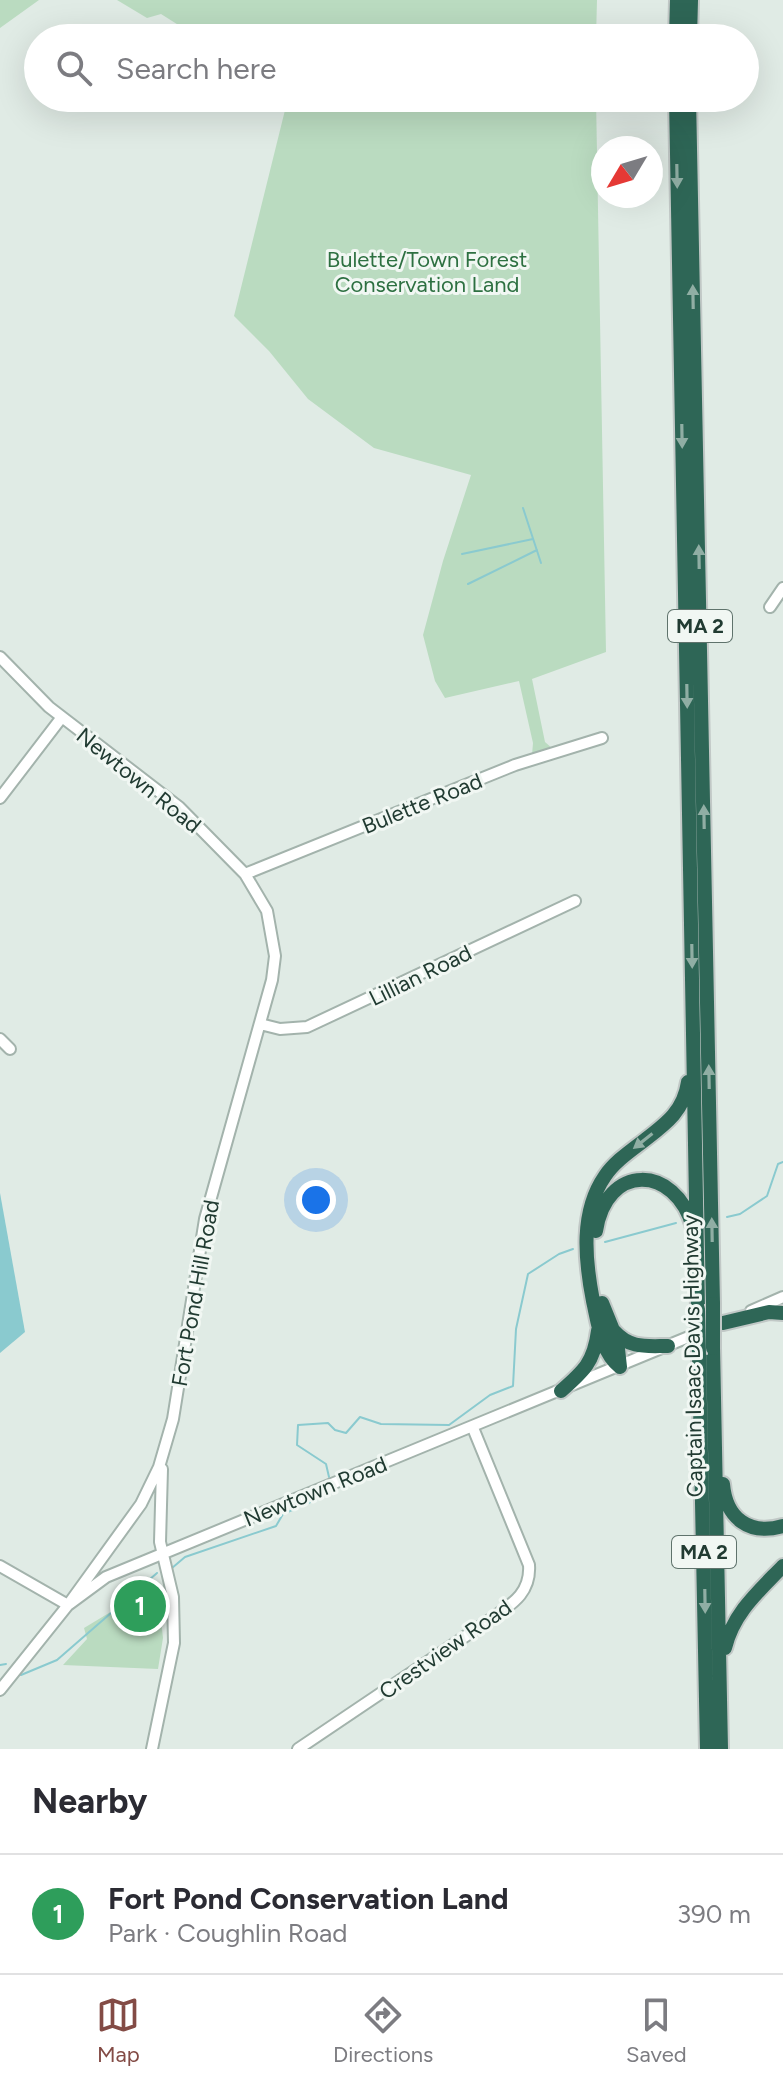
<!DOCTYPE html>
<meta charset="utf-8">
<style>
body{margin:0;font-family:Figtree,sans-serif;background:#f7f7f7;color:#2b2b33}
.compass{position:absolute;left:591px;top:136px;width:72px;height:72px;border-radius:50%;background:#fff;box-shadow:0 8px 32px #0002;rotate:232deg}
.you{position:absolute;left:316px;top:1200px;width:28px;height:28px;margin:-20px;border:6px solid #fff;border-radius:50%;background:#1a73e8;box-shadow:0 0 0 12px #1a73e833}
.badge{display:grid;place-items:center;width:52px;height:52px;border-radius:50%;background:#834b45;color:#fff;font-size:26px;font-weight:700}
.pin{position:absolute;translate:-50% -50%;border:4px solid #fff;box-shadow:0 2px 8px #0006}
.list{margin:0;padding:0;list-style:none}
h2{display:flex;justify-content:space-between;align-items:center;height:104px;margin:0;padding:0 32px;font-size:34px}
h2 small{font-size:26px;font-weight:400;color:#7c7c81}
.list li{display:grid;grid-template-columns:52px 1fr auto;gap:24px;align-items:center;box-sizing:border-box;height:120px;padding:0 32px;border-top:2px solid #e1e1e2}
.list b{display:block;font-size:30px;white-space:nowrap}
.list p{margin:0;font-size:26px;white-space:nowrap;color:#7c7c81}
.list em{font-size:26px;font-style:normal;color:#7c7c81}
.icon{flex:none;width:44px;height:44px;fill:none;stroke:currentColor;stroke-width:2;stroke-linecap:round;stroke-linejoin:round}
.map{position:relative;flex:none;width:783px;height:1749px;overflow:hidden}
.search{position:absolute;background:#fff;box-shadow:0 8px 32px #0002;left:24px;right:24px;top:24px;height:88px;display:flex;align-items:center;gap:20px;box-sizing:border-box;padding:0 28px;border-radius:44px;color:#7c7c81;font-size:30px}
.sheet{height:224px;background:#fff}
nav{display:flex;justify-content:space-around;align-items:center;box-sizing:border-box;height:112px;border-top:2px solid #e1e1e2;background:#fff;font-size:22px;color:#7c7c81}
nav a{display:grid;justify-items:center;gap:4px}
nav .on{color:#834b45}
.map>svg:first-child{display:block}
.green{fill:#badbc0}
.water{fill:#8acacf}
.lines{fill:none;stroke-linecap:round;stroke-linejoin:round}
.stream{stroke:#8acacf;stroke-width:2}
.minor-casing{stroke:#a3b3ac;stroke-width:14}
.highway-casing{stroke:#c1c8c6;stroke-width:18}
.minor{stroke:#fff;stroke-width:10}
.highway{stroke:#2e6656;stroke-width:14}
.highway-bridge-casing{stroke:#c1c8c6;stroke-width:18;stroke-linecap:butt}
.highway-bridge{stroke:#2e6656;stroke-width:14}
.oneway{fill:#90aea4}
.labels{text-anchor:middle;stroke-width:6;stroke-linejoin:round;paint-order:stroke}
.shield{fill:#f1f7f3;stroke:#5f736c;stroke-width:2}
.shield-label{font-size:20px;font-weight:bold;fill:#213b32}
.park-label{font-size:22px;fill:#2d7041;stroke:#f1f7f3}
.street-label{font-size:22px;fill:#213b32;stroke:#f1f7f3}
</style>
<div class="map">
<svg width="783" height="1749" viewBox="0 0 783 1749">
<rect width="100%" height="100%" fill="#e0ebe5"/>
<path class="green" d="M0 0H39L0 28Z
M117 0H597L596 38H199L161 14 147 18Z
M288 98H596L606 652 532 679 545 742 553 749 532 755 533 743 519 681 445 698 435 681 423 635 443 561 471 475 374 448 308 399 269 351 234 316Z
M157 1584 163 1638 158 1669 63 1665 87 1639 84 1628Z"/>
<path class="water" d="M0 1193 25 1332 0 1353Z"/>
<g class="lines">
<path class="stream" d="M523 508 541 563
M462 554 533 539
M468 584 537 550
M727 1217 740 1214 767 1196 778 1164 783 1162
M605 1242 676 1223
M329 1477 326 1464 297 1445 298 1425 328 1423 335 1430 346 1433 360 1417 381 1424 449 1425 490 1395 513 1386 516 1329 528 1274 559 1254 573 1249
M172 1568 185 1557 276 1526 283 1514 331 1493
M0 1665 6 1664
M21 1675 57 1660 157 1573"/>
<defs>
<path id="minor" d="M770 607 783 588
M0 657 49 707 179 807 245 874 267 911 275 956 272 980 205 1219 173 1419 159 1467 141 1504 68 1605 0 1566
M0 798 62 717
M245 874 515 765 602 738
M260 1024 280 1029 307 1027 575 901
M0 1039 10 1049
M751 1311 783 1297
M0 1690 68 1605 106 1577 703 1331
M152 1749 174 1643 173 1597 160 1542 162 1469
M298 1749 491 1619C512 1604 531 1593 529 1565L473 1428"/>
<path id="highway" d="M676 38 677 0
M690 38 691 0
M676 98 698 1309
M689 98 713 1304
M596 1231C606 1163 675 1164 693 1227
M602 1303 617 1340 620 1367
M723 1323 769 1312 783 1313
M614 1331C630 1349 646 1346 668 1346
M713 1348 721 1749
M699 1355 707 1749
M620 1367C601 1352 598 1323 593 1301 585 1260 580 1212 605 1176 615 1161 632 1150 646 1139 667 1123 684 1110 688 1082
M561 1391C584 1371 594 1362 598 1331
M723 1484C726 1518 749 1536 783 1526
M725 1648C733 1613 759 1591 783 1566"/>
</defs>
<use href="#minor" class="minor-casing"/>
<use href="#highway" class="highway-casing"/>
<use href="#minor" class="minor"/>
<use href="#highway" class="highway"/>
<defs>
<path id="highway-bridge" d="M713 1304V1348
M698 1309 699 1355"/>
</defs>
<use href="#highway-bridge" class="highway-bridge-casing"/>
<use href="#highway-bridge" class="highway-bridge"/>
</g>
<defs><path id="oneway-solid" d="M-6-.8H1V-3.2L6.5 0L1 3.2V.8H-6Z" transform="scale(2)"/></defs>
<g class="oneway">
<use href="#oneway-solid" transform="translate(677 176) rotate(89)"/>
<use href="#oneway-solid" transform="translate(693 297) rotate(-91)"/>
<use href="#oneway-solid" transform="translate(682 436) rotate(89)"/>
<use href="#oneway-solid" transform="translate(699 557) rotate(-91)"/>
<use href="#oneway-solid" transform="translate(687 696) rotate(89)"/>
<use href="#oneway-solid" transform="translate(704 817) rotate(-91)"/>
<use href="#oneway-solid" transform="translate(692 956) rotate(89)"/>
<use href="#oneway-solid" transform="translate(709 1077) rotate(-91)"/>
<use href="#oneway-solid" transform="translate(643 1141) rotate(142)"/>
<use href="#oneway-solid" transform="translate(712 1230) rotate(-91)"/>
<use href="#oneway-solid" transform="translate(705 1601) rotate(89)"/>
</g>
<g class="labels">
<g class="shield">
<rect x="668" y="610" width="64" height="32" rx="6"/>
<rect x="672" y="1536" width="64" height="32" rx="6"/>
</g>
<g class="shield-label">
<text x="700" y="633">MA 2</text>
<text x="704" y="1559">MA 2</text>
</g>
<g class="park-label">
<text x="427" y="267">Bulette/Town Forest<tspan x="427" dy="25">Conservation Land</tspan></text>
</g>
<g class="street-label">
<text transform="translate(139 780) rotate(39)" y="8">Newtown Road</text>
<text transform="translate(422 803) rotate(-22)" y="8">Bulette Road</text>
<text transform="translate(420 975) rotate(-26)" y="8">Lillian Road</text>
<text transform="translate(195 1293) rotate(-80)" y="8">Fort Pond Hill Road</text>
<text transform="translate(692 1356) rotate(-91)" y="8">Captain Isaac Davis Highway</text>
<text transform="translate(315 1491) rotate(-22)" y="8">Newtown Road</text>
<text transform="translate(445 1649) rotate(-35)" y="8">Crestview Road</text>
</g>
</g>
</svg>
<svg class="compass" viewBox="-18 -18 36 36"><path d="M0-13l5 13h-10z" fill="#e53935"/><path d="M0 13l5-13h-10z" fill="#7c7c81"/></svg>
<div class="you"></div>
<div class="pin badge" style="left:140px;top:1606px;background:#2e9e5b">1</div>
<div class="search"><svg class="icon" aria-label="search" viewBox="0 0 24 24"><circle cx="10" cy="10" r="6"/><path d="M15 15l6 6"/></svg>Search here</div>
</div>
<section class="sheet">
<h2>Nearby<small></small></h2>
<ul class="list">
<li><span class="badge" style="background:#2e9e5b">1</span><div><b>Fort Pond Conservation Land</b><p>Park · Coughlin Road</p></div><em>390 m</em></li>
</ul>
</section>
<nav>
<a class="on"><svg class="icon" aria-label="map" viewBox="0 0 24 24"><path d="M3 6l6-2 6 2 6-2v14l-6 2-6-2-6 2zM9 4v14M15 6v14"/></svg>Map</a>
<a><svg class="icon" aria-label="directions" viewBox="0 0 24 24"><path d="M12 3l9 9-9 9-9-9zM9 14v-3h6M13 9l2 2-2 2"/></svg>Directions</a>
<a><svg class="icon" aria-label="saved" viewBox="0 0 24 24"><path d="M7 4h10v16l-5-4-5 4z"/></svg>Saved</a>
</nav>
